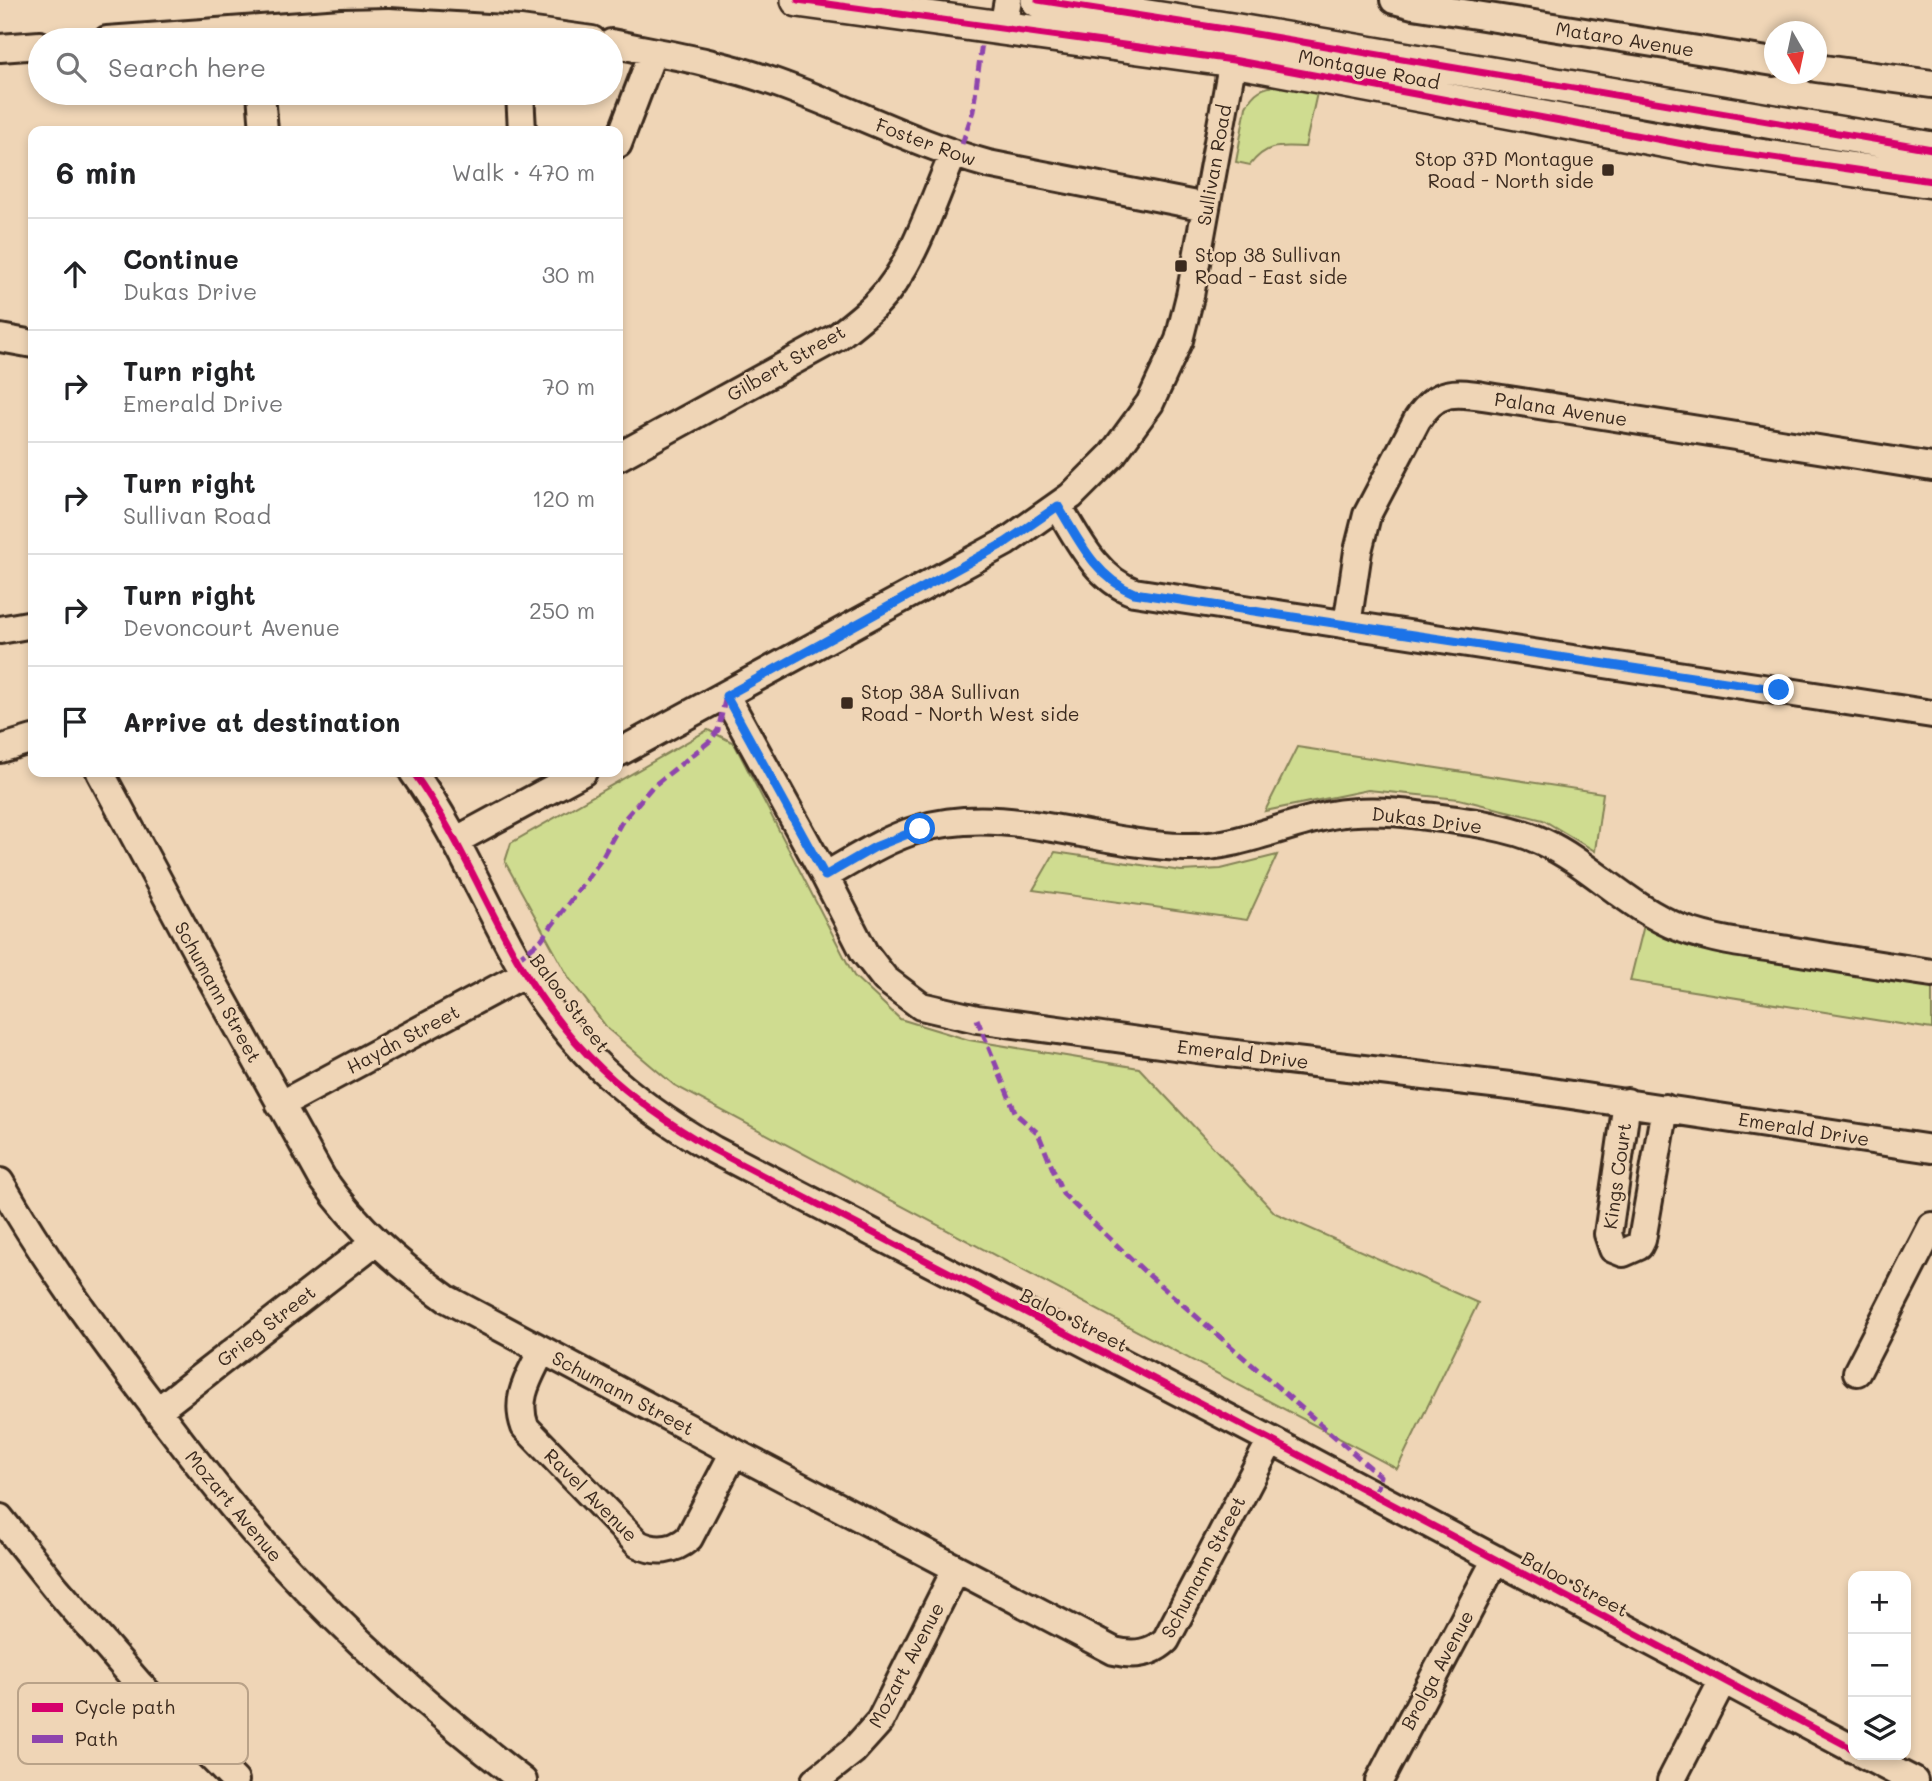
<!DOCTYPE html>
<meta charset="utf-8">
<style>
body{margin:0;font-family:Mali,sans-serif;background:#f2f2f2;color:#202124}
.controls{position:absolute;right:21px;bottom:21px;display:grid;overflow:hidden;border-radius:14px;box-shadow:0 4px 10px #0003}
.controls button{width:63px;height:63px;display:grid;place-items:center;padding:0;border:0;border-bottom:2px solid #e0e0e0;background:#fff;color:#202124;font:35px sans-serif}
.compass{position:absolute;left:1764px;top:21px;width:63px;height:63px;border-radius:50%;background:#fff;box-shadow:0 4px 10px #0003;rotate:171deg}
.stop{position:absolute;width:21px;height:21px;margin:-16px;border:5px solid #1a73e8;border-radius:50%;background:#fff}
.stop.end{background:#1a73e8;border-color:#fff;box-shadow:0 2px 7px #0008}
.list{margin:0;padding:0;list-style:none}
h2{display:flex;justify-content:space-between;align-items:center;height:91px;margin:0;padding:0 28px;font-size:30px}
h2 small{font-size:23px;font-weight:400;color:#757577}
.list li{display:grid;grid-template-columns:46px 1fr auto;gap:21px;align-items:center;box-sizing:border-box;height:112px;padding:0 28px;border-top:2px solid #e0e0e0}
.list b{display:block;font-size:26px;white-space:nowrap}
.list p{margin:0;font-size:23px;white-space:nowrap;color:#757577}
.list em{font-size:23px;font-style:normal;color:#757577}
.icon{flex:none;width:38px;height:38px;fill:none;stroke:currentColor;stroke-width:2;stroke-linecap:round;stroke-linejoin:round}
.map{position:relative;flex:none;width:1932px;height:1781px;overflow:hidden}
.search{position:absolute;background:#fff;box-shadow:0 4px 10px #0003;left:28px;top:28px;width:595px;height:77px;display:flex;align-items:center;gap:18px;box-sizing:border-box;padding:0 24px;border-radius:38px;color:#757577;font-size:26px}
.panel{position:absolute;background:#fff;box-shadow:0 4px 10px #0003;left:28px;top:126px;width:595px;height:651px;border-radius:14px}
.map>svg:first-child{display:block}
.green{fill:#cfdc90;stroke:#858357;stroke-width:2}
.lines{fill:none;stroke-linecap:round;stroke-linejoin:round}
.minor-casing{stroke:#3b2a1e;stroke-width:32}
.major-casing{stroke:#3b2a1e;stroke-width:38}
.minor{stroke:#efd5b6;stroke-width:26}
.major{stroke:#efd5b6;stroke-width:33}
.quiet{stroke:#8e44ad;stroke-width:5;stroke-dasharray:10 5;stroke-linecap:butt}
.cycleway-casing{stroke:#efd5b6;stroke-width:11}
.cycleway{stroke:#d6006c;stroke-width:7}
.route{stroke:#1a73e8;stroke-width:9}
.poi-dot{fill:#3b2a1e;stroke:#efd5b6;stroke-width:2.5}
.labels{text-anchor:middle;stroke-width:5;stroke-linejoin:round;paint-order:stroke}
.street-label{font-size:19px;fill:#3b2a1e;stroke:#efd5b6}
.poi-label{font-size:19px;fill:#3b2a1e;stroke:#efd5b6;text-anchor:start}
.key{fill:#efd5b6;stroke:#b9a288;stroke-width:2}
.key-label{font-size:19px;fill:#3b2a1e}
</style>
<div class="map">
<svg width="1932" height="1781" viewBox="0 0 1932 1781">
<rect width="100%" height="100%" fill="#efd5b6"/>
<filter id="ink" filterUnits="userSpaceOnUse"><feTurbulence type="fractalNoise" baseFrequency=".0143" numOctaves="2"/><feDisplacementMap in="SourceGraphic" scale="14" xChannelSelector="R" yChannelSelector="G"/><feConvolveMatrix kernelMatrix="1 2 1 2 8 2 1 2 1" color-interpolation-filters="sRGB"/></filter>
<g filter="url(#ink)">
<path class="green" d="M1279 85 1317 93 1305 147C1280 146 1267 143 1250 165L1236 162 1246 107C1254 91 1263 87 1279 85Z
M708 730 734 743 854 976 900 1019 969 1040 1139 1068 1275 1213 1478 1303 1397 1469 674 1085 608 1029 569 978 505 862 511 843Z
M1297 747 1603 793 1595 851 1543 820 1459 799 1368 790 1265 811Z
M1055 852 1181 871 1221 869 1277 855 1247 920 1033 890Z
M1644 925 1698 947 1932 985V1029L1630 981Z"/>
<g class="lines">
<defs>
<path id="minor" d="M1394 0 1413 5 1774 62
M1003 28 1008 0
M107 40 342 23 389 22 520 30 592 40
M611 43C664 54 717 62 768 80 842 105 912 143 988 164L1206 207
M0 48 40 45
M1816 68 1932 84
M261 93 264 131
M520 93 522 131
M618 144 653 52
M0 338 33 344
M618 457 837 337C851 326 866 315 879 301 915 263 932 202 953 155
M1058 506C1078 539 1096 578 1134 592L1932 714
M1347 625 1358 551 1367 515 1417 420C1441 383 1464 394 1502 399L1932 467
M0 630 33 624
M726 696 825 876 864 952 885 979 921 1006 977 1019 1219 1052 1518 1087 1932 1149
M0 749 33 739
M618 753 1006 542 1071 496 1112 455 1150 403 1179 340 1190 296 1236 43
M100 772 203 964 322 1178C358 1229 397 1263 447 1299L734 1452 1114 1651C1134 1656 1151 1654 1166 1640L1271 1440
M413 772C455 830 482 897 517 959 568 1048 626 1099 714 1150L1271 1440 1853 1749
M455 841 583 772
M825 876C855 859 885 839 919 829 1004 803 1097 845 1184 847 1234 849 1282 825 1331 815 1359 810 1390 811 1418 815 1456 820 1508 825 1543 842 1592 865 1627 907 1680 928 1715 941 1752 945 1788 950 1836 958 1884 966 1932 973
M1627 1102 1608 1234 1613 1249 1623 1253 1639 1246 1642 1240 1665 1108
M280 1105 526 973
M0 1182C46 1262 100 1336 156 1409 196 1461 235 1513 280 1561 354 1641 436 1714 523 1781
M542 1350C530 1376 514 1397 525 1427L638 1544C656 1553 674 1551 689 1538L734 1452
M1857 1372 1932 1226
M157 1411 375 1242
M0 1518 55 1587 140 1685 235 1781
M1864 1755 1914 1781
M815 1781 853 1751 880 1721 956 1569
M1379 1781 1496 1559
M1671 1781 1723 1680"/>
<path id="major" d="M798 0 1233 60 1710 149 1932 181
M1038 0 1238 31 1932 149"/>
</defs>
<use href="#minor" class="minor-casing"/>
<use href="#major" class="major-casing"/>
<use href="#minor" class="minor"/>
<use href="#major" class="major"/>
<path class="quiet" d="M962 144 973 111 982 42
M517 959 541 940 600 861 621 823 652 787 710 741 718 730 726 696
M977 1019 1016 1114 1038 1133 1063 1194 1144 1271 1380 1476 1375 1495"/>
<defs>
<path id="cycleway" d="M798 0 1233 60 1710 149 1932 181
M1038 0 1238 31 1932 149
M413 772C455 830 482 897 517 959 568 1048 626 1099 714 1150L1271 1440 1853 1749"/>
</defs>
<use href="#cycleway" class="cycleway-casing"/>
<use href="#cycleway" class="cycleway"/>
</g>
</g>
<g class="lines" filter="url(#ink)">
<path class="route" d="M920 829 875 847 825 876 726 696 1006 542 1058 506C1078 539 1096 578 1134 593L1779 690"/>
</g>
<g class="poi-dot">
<rect x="1601" y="163" width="14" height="14" rx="3.5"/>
<rect x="1174" y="259" width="14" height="14" rx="3.5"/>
<rect x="840" y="696" width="14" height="14" rx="3.5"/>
</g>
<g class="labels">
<g class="street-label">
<text transform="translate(1625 39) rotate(9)" y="7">Mataro Avenue</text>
<text transform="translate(1369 69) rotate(11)" y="7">Montague Road</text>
<text transform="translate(926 142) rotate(20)" y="7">Foster Row</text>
<text transform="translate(1214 165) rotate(-80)" y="7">Sullivan Road</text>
<text transform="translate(786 363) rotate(-30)" y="7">Gilbert Street</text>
<text transform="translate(1561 409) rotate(9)" y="7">Palana Avenue</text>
<text transform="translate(1427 820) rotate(7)" y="7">Dukas Drive</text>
<text transform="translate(218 992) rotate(61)" y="7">Schumann Street</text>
<text transform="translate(570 1003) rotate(53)" y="7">Baloo Street</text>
<text transform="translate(403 1039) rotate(-28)" y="7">Haydn Street</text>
<text transform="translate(1243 1054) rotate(7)" y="7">Emerald Drive</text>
<text transform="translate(1804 1129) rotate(9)" y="7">Emerald Drive</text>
<text transform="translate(1617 1176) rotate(-82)" y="7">Kings Court</text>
<text transform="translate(1074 1320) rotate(27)" y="7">Baloo Street</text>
<text transform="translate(266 1326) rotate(-38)" y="7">Grieg Street</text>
<text transform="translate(623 1393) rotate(28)" y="7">Schumann Street</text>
<text transform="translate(591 1495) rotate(45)" y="7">Ravel Avenue</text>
<text transform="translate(234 1506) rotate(50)" y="7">Mozart Avenue</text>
<text transform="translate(1203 1567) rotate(-62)" y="7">Schumann Street</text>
<text transform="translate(1575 1584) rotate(28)" y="7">Baloo Street</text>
<text transform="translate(906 1665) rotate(-62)" y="7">Mozart Avenue</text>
<text transform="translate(1437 1670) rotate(-62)" y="7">Brolga Avenue</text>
</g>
<g class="poi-label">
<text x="1594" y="166" text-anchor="end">Stop 37D Montague<tspan x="1594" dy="22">Road - North side</tspan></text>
<text x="1195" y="262">Stop 38 Sullivan<tspan x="1195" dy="22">Road - East side</tspan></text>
<text x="861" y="699">Stop 38A Sullivan<tspan x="861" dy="22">Road - North West side</tspan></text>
</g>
</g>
<rect x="18" y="1683" width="230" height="81" rx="10" class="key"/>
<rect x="32" y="1703" width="31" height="9" fill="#d6006c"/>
<rect x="32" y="1735" width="31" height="8" fill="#8e44ad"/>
<g class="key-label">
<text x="75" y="1714">Cycle path</text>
<text x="75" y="1746">Path</text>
</g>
</svg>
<div class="controls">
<button>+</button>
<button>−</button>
<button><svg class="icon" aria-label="layers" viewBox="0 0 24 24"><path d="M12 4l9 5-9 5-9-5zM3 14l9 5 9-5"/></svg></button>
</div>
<svg class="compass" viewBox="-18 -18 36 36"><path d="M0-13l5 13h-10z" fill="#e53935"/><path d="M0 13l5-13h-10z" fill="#757577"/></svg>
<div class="stop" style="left:920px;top:829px"></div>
<div class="stop end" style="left:1779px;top:690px"></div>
<div class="search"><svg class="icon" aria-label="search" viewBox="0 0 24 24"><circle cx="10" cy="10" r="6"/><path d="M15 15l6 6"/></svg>Search here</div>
<section class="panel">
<h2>6 min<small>Walk · 470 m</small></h2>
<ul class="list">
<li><svg class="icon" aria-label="ahead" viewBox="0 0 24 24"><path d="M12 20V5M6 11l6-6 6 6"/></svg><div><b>Continue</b><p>Dukas Drive</p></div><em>30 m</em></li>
<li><svg class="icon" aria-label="right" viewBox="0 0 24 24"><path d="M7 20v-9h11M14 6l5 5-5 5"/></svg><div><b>Turn right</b><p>Emerald Drive</p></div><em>70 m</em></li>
<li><svg class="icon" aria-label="right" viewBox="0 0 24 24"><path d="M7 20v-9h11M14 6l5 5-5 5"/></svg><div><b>Turn right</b><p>Sullivan Road</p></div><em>120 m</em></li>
<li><svg class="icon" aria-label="right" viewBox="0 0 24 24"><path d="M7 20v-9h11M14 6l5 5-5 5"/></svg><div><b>Turn right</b><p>Devoncourt Avenue</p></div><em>250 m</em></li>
<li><svg class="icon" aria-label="arrive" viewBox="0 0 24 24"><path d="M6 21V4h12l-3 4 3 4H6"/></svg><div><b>Arrive at destination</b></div></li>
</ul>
</section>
</div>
